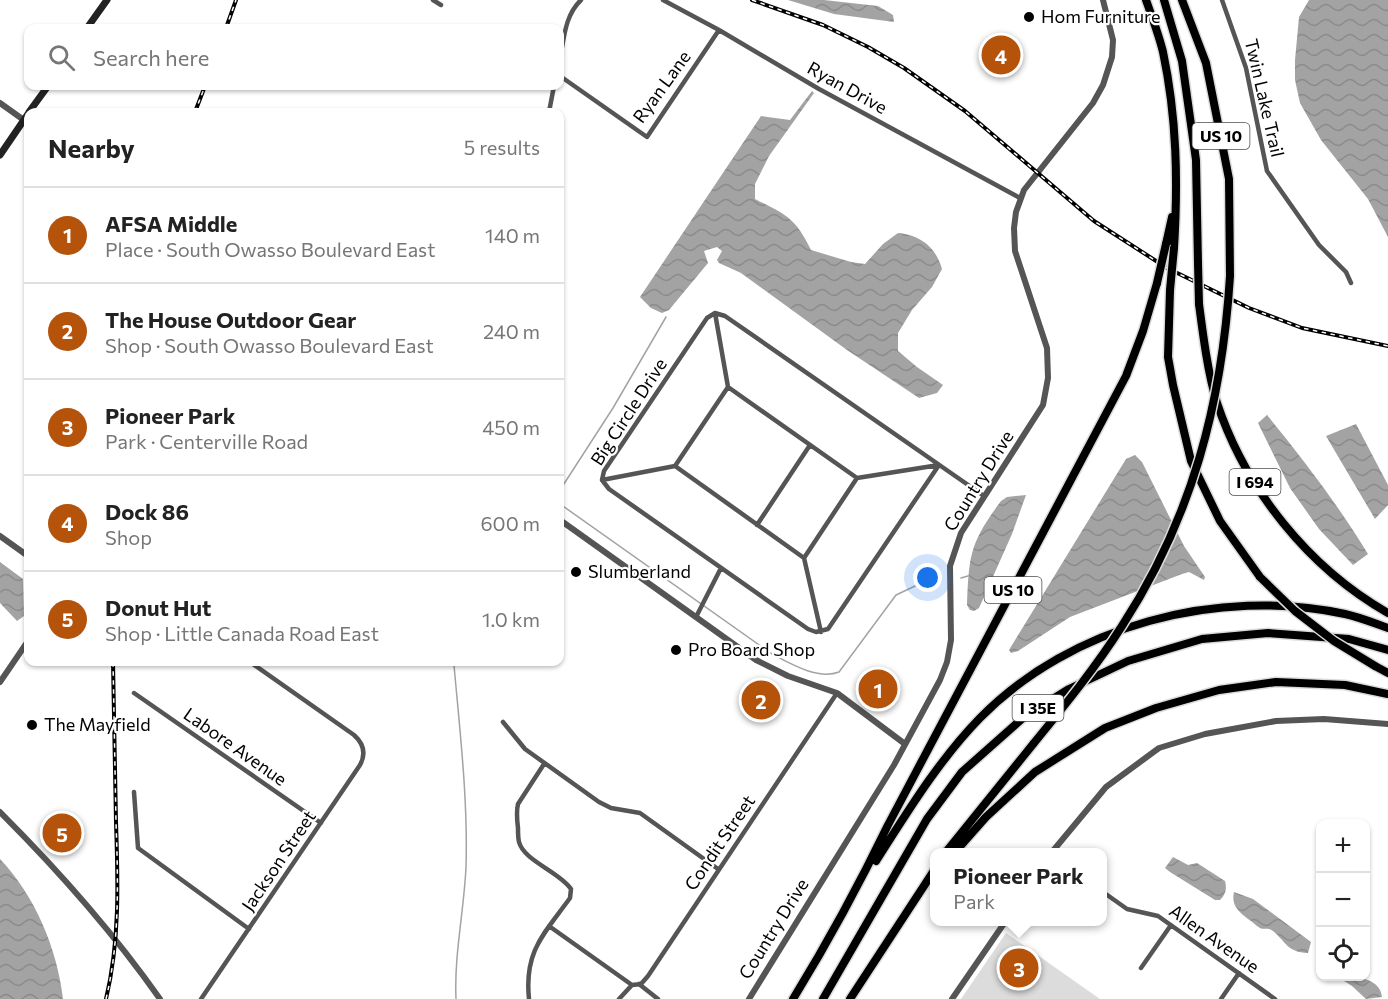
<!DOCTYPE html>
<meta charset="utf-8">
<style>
body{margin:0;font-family:Commissioner,sans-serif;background:#f2f2f2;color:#222}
.controls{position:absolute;right:18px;bottom:18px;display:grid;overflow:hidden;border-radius:12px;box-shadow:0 2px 4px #0004}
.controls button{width:54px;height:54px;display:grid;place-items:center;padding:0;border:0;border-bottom:2px solid #e0e0e0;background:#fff;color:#222;font:30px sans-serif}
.you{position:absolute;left:928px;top:578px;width:21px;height:21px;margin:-15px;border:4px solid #fff;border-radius:50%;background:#1a73e8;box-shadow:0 0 0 9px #1a73e833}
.badge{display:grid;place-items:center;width:39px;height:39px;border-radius:50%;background:#b45309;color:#fff;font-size:20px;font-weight:700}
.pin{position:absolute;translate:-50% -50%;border:3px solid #fff;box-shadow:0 2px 6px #0006}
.popup{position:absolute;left:930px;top:848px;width:177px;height:78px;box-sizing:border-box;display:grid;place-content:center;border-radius:12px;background:#fff;filter:drop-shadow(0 2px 4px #0005);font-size:20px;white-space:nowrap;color:#767676}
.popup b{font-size:22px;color:#222}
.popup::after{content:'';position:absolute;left:50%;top:100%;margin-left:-12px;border:12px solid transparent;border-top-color:#fff}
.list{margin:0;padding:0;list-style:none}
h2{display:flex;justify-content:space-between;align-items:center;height:78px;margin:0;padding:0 24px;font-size:26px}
h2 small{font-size:20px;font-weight:400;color:#767676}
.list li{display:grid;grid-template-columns:39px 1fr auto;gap:18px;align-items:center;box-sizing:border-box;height:96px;padding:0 24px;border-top:2px solid #e0e0e0}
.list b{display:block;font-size:22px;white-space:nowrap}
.list p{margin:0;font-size:20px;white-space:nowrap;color:#767676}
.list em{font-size:20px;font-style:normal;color:#767676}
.icon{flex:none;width:33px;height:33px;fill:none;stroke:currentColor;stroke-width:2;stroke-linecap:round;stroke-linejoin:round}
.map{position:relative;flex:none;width:1388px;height:999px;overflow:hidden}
.search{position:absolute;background:#fff;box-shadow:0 2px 4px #0004;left:24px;top:24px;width:540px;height:66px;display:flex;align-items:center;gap:15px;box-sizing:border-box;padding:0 21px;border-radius:12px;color:#767676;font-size:22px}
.panel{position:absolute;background:#fff;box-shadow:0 2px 4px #0004;left:24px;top:108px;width:540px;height:558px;border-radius:12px}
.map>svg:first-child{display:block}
.green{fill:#dcdcdc}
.water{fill:url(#water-waves)}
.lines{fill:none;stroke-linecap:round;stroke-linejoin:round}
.stream{stroke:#a3a3a3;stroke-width:1.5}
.motorway-casing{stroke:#dbdbdb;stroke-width:11}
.minor{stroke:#555;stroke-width:4.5}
.tertiary{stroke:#555;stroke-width:6}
.secondary{stroke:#222;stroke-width:7}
.motorway{stroke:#000;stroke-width:8}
.rail-casing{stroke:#000;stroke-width:4}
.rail{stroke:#fff;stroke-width:1.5;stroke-dasharray:4.5;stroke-linecap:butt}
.motorway-bridge-casing{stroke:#dbdbdb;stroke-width:11;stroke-linecap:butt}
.motorway-bridge{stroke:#000;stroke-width:8}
.poi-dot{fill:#000;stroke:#fff;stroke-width:2}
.labels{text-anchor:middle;stroke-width:4.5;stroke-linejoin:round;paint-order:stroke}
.shield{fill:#fff;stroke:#4c4c4c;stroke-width:1.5}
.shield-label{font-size:16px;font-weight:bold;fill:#000}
.poi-label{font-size:18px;fill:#000;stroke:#fff;text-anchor:start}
.street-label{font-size:18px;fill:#000;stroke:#fff}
</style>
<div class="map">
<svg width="1388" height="999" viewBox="0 0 1388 999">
<defs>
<pattern id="water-waves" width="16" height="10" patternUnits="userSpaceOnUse" patternTransform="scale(1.5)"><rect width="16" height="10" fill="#a3a3a3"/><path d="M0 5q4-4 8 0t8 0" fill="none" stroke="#8b8b8b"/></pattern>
</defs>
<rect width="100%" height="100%" fill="#fff"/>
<path class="green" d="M1006 933 1100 999H961Z"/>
<path class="water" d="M788 0H824L878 6 893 15 894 22 834 14Z
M1309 0H1388V237L1368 199 1321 140 1300 103 1295 80V60L1299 17Z
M812 91 814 93 769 156 755 184V199C786 215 795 217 811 250L851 262 865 264 883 244 898 233C920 235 936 247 942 269L932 287 912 310 898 333V351L917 367 943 385 937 393 919 398 847 350 741 273 719 263 717 260 722 251 717 247 704 251 708 263 669 310 662 313 651 308 640 297 761 116 790 120Z
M1267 415C1304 460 1338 505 1368 554L1353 565 1319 529 1290 488 1258 423Z
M1356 424 1388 485V505L1375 519 1326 436Z
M1135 455 1142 462 1184 546 1205 577 1204 580 1189 572 1182 574 1070 617 1018 651 1011 653 1009 650 1126 459Z
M1026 495 1012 534 979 608 974 611 970 610 967 605C969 554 970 543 1001 501L1007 497Z
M0 562 23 579 24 616 17 621 0 603Z
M1173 857 1188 865 1197 863 1225 881C1227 889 1226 894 1220 900H1215L1170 872 1165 868Z
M0 859C35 896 57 948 63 999H0Z
M1234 892 1253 899 1311 942 1308 953C1287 952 1287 943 1273 931 1268 927 1265 930 1260 928 1256 926 1252 921 1248 919 1238 911 1231 905 1234 892Z
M1009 950H1012L1024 961 1017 977 1013 979 1000 973 1002 964 1009 957Z
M1338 977C1354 976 1380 977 1382 997L1366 999 1352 986Z"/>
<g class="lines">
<path class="stream" d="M560 490 613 408 666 317
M560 504 772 654C791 664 818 680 839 672L896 595 915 586 939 581
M961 578 968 576
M454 665C460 733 468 799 466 867 464 911 454 955 456 999"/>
<defs>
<path id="motorway" d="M1146 0C1152 17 1159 35 1163 52 1177 118 1178 182 1174 248
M1164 0 1182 61 1196 160 1198 263
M1182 0 1206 63 1229 179 1230 276
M1166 244 1172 217
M1170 290 1168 357 1173 385 1191 461 1220 521 1260 577
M1199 304C1203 335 1208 374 1217 403 1246 490 1309 568 1388 613
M1375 666 1388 673
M946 852 1034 743
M955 852 986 817 1035 772 1105 728 1156 708 1219 690 1276 682 1345 685 1388 694
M876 861C908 811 939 760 980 718 1071 625 1219 587 1345 614 1359 617 1374 623 1388 628
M793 999C828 942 859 885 888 825L1126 376 1143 331 1157 283
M823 999 927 819 962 772 1024 717 1069 689 1128 661 1202 639 1268 633 1349 639 1388 650
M850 999 935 869"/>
</defs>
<use href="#motorway" class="motorway-casing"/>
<path class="minor" d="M433 0 441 5
M663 0 719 30 819 89 1020 198
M1222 0 1246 68 1267 171 1319 245 1346 272 1351 283
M560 59C564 38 565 15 581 0
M560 76 647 137 719 30
M549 112 554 86
M728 387 857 478 939 465
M939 465 828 629 816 632 808 629 609 489 602 480 604 471 707 318 715 313 725 316 984 496
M675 466 804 558 821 632
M602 480 675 466 728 387 715 313
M757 525 810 445
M804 558 857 478
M696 617 721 568
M134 693 321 823
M503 722 525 749 599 802 611 808 640 813 718 869
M134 792 138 848 249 929
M1103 892 1127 909 1158 916 1275 999
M549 926 632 985
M1141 968 1171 925
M639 984 658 999
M201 999 360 765C366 754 364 744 354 735L250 662
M529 999C524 951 544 934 570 898L571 889C560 872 524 861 519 842 518 838 518 832 518 828 517 819 516 812 518 804L544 764
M619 999 632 985 641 984 648 976 837 693
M1221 999 1239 973"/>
<path class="tertiary" d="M0 103 28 123
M560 520 756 660 788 676 837 693 905 744
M0 536 28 556
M0 682 28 641
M0 812C58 870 113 932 160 999
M1052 852 1106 787 1159 748 1205 734 1276 721 1324 719 1388 724
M749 999 894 765 940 680 947 662 951 640 950 566 961 533 1043 405 1048 378 1047 348 1015 251 1014 228 1016 212 1024 190 1093 103 1103 85 1112 57 1113 40 1103 0
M952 999 1005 922"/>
<path class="secondary" d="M87 28 107 0
M29 112 48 86
M0 155 28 114"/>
<use href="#motorway" class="motorway"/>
<defs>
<path id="rail" d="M752 0 823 25 868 47 904 68 965 111 1094 221 1167 268 1249 308 1302 328 1388 346
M226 28 236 0
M195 112 205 86
M106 999C120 941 118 880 116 822 115 768 114 715 113 662"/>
</defs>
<use href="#rail" class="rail-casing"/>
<use href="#rail" class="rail"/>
<defs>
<path id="motorway-bridge" d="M1198 263 1199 304
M1157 283 1166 244
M1170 290 1174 248
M1260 577 1295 611 1334 641 1375 666
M1034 743C1065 705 1096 667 1122 626 1192 518 1222 404 1230 276"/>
</defs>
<use href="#motorway-bridge" class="motorway-bridge-casing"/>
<use href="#motorway-bridge" class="motorway-bridge"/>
</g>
<g class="poi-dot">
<circle cx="1029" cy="17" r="6"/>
<circle cx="576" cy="572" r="6"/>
<circle cx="676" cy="650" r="6"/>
<circle cx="32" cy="725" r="6"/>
</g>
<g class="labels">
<g class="shield">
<rect x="1192.5" y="123" width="57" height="26" rx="4.5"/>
<rect x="1229.5" y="469" width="51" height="26" rx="4.5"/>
<rect x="984.5" y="577" width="57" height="26" rx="4.5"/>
<rect x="1012.5" y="695" width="51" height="26" rx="4.5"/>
</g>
<g class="shield-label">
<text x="1221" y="142">US 10</text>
<text x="1255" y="488">I 694</text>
<text x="1013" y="596">US 10</text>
<text x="1038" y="714">I 35E</text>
</g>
<g class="poi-label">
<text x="1041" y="23">Hom Furniture</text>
<text x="588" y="578">Slumberland</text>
<text x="688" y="656">Pro Board Shop</text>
<text x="44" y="731">The Mayfield</text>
</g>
<g class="street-label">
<text transform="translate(662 87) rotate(-54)" y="6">Ryan Lane</text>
<text transform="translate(847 88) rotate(29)" y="6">Ryan Drive</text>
<text transform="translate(1264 98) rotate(77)" y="6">Twin Lake Trail</text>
<text transform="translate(629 412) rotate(-57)" y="6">Big Circle Drive</text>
<text transform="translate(979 481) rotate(-58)" y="6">Country Drive</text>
<text transform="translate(235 747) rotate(35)" y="6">Labore Avenue</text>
<text transform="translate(720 843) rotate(-56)" y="6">Condit Street</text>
<text transform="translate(279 861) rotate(-56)" y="6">Jackson Street</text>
<text transform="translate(774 929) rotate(-58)" y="6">Country Drive</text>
<text transform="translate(1214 939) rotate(35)" y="6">Allen Avenue</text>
</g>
</g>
</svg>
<div class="controls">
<button>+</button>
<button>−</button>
<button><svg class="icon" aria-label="locate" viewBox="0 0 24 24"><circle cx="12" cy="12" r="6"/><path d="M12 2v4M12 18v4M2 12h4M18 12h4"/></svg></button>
</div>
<div class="you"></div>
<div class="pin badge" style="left:878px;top:689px">1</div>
<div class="pin badge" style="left:761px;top:700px">2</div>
<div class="pin badge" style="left:1019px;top:968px">3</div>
<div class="popup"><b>Pioneer Park</b>Park</div>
<div class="pin badge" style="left:1001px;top:55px">4</div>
<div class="pin badge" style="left:62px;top:833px">5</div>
<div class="search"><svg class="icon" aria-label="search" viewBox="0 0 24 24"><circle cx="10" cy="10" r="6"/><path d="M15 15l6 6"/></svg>Search here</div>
<section class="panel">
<h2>Nearby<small>5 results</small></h2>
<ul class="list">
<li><span class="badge">1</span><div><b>AFSA Middle</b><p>Place · South Owasso Boulevard East</p></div><em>140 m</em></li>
<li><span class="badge">2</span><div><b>The House Outdoor Gear</b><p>Shop · South Owasso Boulevard East</p></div><em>240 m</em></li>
<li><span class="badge">3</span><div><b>Pioneer Park</b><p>Park · Centerville Road</p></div><em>450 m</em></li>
<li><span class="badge">4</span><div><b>Dock 86</b><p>Shop</p></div><em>600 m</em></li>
<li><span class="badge">5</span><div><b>Donut Hut</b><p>Shop · Little Canada Road East</p></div><em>1.0 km</em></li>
</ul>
</section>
</div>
